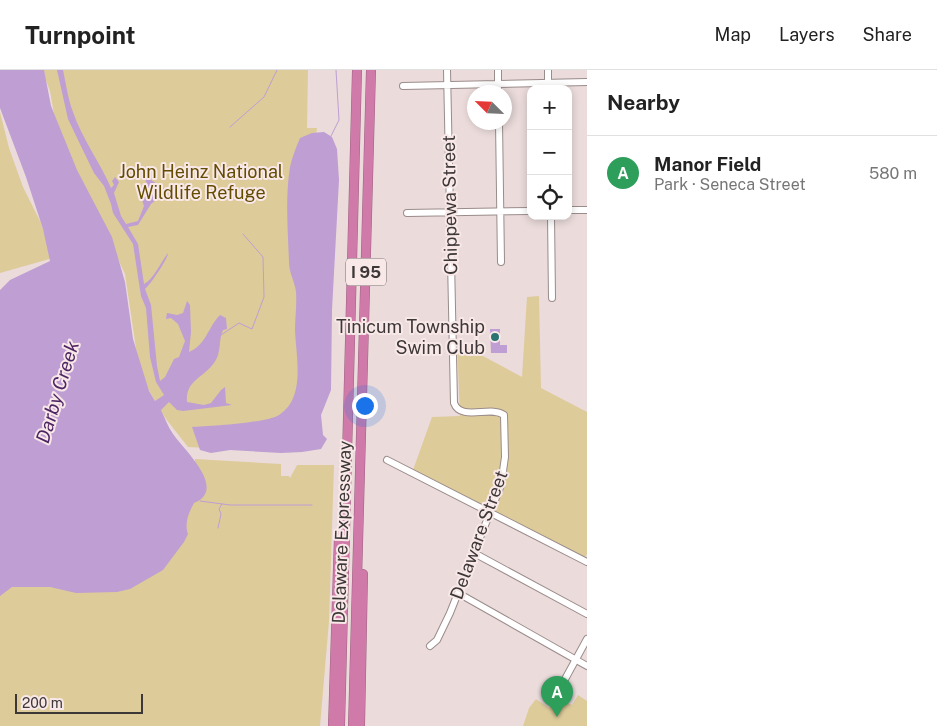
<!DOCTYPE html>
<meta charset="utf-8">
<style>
body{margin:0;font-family:"Public Sans",sans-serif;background:#f6f6f6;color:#222}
.controls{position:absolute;right:15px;top:15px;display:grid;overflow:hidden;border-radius:10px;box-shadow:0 2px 8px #0003}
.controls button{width:45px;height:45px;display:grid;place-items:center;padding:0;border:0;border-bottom:1px solid #e0e0e0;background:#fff;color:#222;font:25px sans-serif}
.compass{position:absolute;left:467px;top:15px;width:45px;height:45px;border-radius:50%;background:#fff;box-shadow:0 2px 8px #0003;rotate:294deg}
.scale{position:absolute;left:15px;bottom:12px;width:128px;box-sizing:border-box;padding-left:5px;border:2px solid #3d3737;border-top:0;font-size:14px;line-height:18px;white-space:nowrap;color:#3d3737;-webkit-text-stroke:4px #f8e8e8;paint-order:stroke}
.you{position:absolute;left:364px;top:335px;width:18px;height:18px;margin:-12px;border:4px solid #fff;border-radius:50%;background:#1a73e8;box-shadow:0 0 0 8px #1a73e833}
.badge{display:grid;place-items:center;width:32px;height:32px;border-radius:50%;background:#297371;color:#fff;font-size:16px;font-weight:700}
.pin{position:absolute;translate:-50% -41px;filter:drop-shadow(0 1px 2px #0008)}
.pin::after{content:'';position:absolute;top:26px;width:18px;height:15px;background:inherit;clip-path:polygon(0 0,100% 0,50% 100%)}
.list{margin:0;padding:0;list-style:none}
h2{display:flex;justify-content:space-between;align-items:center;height:65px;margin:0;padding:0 20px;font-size:21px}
h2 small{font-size:16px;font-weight:400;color:#767676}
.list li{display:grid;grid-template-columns:32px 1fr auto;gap:15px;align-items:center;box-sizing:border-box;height:75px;padding:0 20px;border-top:1px solid #e0e0e0}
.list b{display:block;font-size:19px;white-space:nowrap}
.list p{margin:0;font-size:16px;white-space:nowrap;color:#767676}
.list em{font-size:16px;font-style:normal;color:#767676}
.icon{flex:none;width:28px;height:28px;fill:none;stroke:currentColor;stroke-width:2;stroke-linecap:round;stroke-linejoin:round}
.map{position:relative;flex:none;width:587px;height:656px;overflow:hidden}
header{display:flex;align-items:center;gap:30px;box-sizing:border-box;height:70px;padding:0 25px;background:#fff;border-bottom:1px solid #e0e0e0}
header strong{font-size:24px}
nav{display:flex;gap:28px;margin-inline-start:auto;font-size:18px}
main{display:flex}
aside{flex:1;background:#fff}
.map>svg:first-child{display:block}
.green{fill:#decb9a}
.water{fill:#be9ed3}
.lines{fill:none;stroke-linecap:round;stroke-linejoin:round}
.stream{stroke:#be9ed3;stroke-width:1}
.minor-casing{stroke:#9a8c8b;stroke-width:8}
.highway-casing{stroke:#9c6381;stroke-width:10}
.minor{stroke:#fff;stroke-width:6}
.highway{stroke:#cf7aa9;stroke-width:9}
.poi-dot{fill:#297371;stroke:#f8e8e8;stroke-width:2}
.labels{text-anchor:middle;stroke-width:4;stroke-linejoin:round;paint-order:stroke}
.shield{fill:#f8e8e8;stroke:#756c6c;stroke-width:1}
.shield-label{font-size:16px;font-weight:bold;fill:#3d3737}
.park-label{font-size:18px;fill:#634c00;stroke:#f8e8e8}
.street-label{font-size:18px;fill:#3d3737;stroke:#f8e8e8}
.poi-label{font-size:18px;fill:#3d3737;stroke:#f8e8e8;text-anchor:end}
.water-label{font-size:19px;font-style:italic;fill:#4e2564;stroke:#f8e8e8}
</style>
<header>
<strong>Turnpoint</strong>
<nav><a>Map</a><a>Layers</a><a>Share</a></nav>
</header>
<main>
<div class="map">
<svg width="587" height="656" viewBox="0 0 587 656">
<rect width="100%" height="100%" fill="#ebdbdb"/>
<path class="green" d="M42 0H308L307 58H317L313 89 299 323 267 381 188 377 166 349 148 319 138 292 125 204 117 187 107 179 54 44 50 21Z
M0 42 9 78 23 117 41 153 53 188 0 203Z
M539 226 541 318 587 342V484L585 487 413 400 432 347 460 346 457 272 522 307 527 227Z
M195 389 281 394V406H289L290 408 297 395H334L329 551 320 656H0V517L195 393Z
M578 625 587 631V656H523L529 638 536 629 549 638 556 627 572 635Z"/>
<path class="water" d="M0 0H44L51 36 77 100 112 167 125 212 133 269 149 321 155 331 164 325 156 312 150 287 146 238 141 226 133 174 113 143 111 134 104 116 94 103 78 70 68 49 57 0H63C66 14 68 29 73 42 82 69 100 92 111 118L114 115 112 111 115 107 119 112 114 123 121 146 126 154 138 151 144 136 142 130 148 118 145 108 147 105 151 110 165 119 160 123 161 126 151 134 138 155 128 157 138 174 144 214C153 210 161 192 168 183 168 189 150 215 145 219L151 235 157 296 160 311 165 307 174 289 179 287 185 271 178 254 171 248 166 249 167 243 177 245 183 243 187 231 190 235 191 262 189 282C206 275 208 257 220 245L226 248 227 259 223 260C218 270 222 283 214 293 203 308 185 311 187 332L204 335 211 333 221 320 225 317 226 333 232 335 183 341 177 340 169 332 161 340C165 348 168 357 173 364 184 380 228 419 194 433 189 442 184 453 188 464L184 472 163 500 130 519 117 522 76 523 50 517H12L0 526V220L10 210 50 191 43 159 26 107 0 38Z
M324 62 332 67 337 79 339 110 332 240 331 320 321 345 323 365 327 369 321 379 302 382 281 383 230 380 211 383 200 380 192 357C210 356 267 353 279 345 306 328 296 287 295 260 295 248 297 234 296 222 295 212 289 203 289 192 288 162 285 128 290 97 292 87 296 78 300 68L312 63Z
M490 259H500V275H507V283H491Z"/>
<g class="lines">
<path class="stream" d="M230 57 264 27 277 0
M331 66 339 50 336 0
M221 265 239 253 252 259 264 227 263 187 243 164
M200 431 230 435H312
M218 458 221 444 219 439 222 434"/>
<defs>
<path id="minor" d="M498 0V22
M548 0V19
M403 16 587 12
M499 52 501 192
M568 140H587
M407 143 531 141
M551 146 552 228
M387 390 587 492
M474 483 587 544
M458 523 587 596
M430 576 437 570 450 543 501 415 505 387 504 345C491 335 461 352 454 333L447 0
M558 622 587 569"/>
<path id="highway" d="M333 656 339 466
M340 656 357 0
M353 656 371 0
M360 656 363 504"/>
</defs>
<use href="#minor" class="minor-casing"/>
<use href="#highway" class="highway-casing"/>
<use href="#minor" class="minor"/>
<use href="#highway" class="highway"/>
</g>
<circle class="poi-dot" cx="495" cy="267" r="5"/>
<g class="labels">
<rect class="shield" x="346" y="188.5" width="40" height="27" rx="4"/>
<g class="shield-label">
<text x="366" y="208">I 95</text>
</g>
<g class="park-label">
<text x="201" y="108">John Heinz National<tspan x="201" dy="21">Wildlife Refuge</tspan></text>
</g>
<g class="street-label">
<text transform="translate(450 135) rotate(-91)" y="6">Chippewa Street</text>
<text transform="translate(342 462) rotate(-88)" y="6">Delaware Expressway</text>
<text transform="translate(479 465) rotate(-70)" y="6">Delaware Street</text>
</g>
<g class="poi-label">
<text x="485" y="263">Tinicum Township<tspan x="485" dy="21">Swim Club</tspan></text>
</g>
<g class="water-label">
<text transform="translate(57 322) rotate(-73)" y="7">Darby Creek</text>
</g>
</g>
</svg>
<div class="controls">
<button>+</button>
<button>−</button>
<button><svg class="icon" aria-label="locate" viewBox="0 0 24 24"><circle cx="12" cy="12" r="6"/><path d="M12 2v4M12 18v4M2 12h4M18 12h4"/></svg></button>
</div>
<svg class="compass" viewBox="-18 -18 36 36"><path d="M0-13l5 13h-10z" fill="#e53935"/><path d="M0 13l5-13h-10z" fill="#767676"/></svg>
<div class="scale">200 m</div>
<div class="you"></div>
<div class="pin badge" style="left:557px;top:647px;background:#2e9e5b">A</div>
</div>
<aside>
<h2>Nearby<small></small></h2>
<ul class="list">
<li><span class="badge" style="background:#2e9e5b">A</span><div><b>Manor Field</b><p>Park · Seneca Street</p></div><em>580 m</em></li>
</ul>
</aside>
</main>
